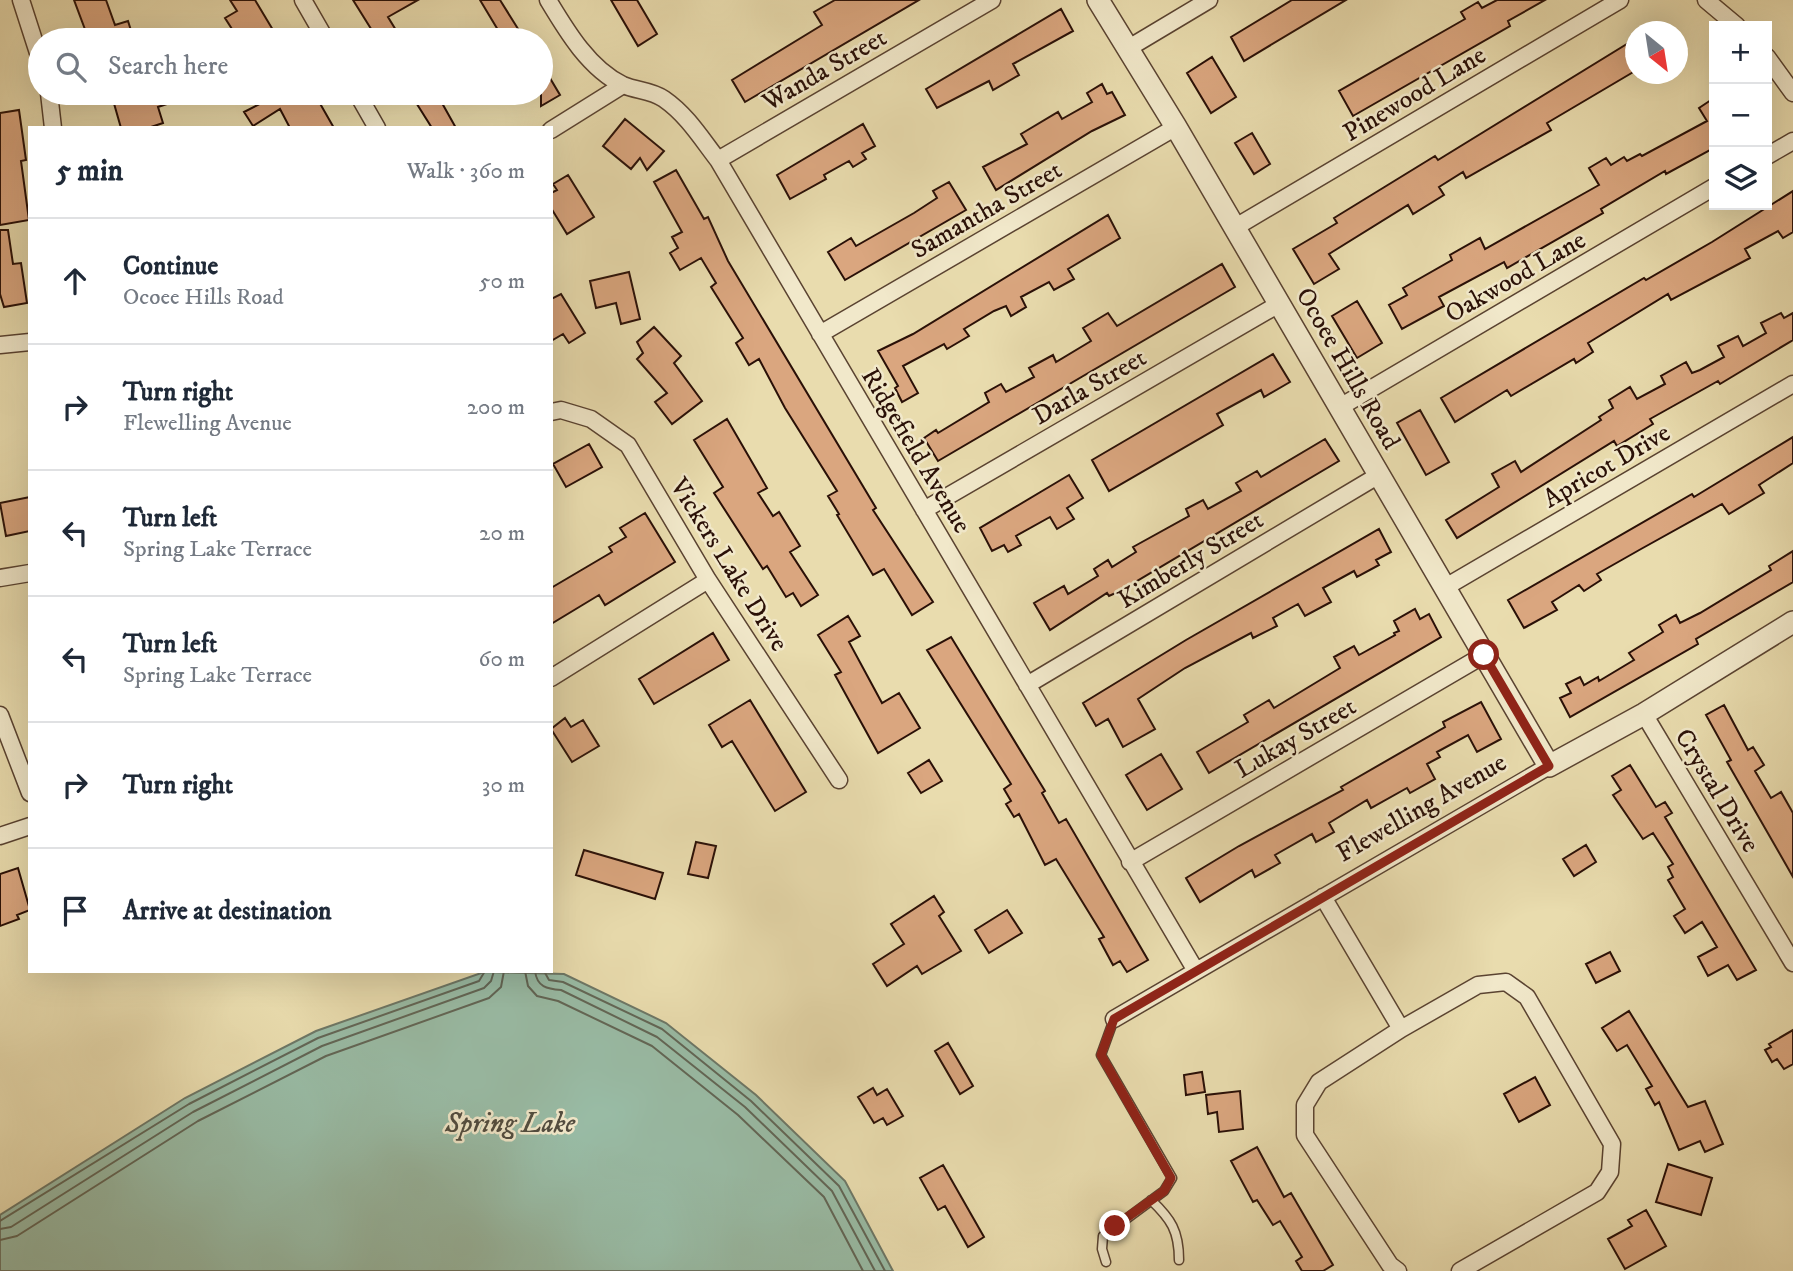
<!DOCTYPE html>
<meta charset="utf-8">
<style>
body{margin:0;font-family:"IM FELL DW Pica",serif;background:#f2f2f3;color:#1f2937}
.controls{position:absolute;right:21px;top:21px;display:grid;overflow:hidden;border-radius:0px;box-shadow:0 7px 28px #0002}
.controls button{width:63px;height:63px;display:grid;place-items:center;padding:0;border:0;border-bottom:2px solid #e0e1e3;background:#fff;color:#1f2937;font:35px sans-serif}
.compass{position:absolute;left:1625px;top:21px;width:63px;height:63px;border-radius:50%;background:#fff;box-shadow:0 7px 28px #0002;rotate:150deg}
.stop{position:absolute;width:21px;height:21px;margin:-16px;border:5px solid #8f2418;border-radius:50%;background:#fff}
.stop.end{background:#8f2418;border-color:#fff;box-shadow:0 2px 7px #0008}
.list{margin:0;padding:0;list-style:none}
h2{display:flex;justify-content:space-between;align-items:center;height:91px;margin:0;padding:0 28px;font-size:30px}
h2 small{font-size:23px;font-weight:400;color:#747a83}
.list li{display:grid;grid-template-columns:46px 1fr auto;gap:21px;align-items:center;box-sizing:border-box;height:126px;padding:0 28px;border-top:2px solid #e0e1e3}
.list b{display:block;font-size:26px;white-space:nowrap}
.list p{margin:0;font-size:23px;white-space:nowrap;color:#747a83}
.list em{font-size:23px;font-style:normal;color:#747a83}
.icon{flex:none;width:38px;height:38px;fill:none;stroke:currentColor;stroke-width:2;stroke-linecap:round;stroke-linejoin:round}
.map{position:relative;flex:none;width:1793px;height:1271px;overflow:hidden}
.search{position:absolute;background:#fff;box-shadow:0 7px 28px #0002;left:28px;top:28px;width:525px;height:77px;display:flex;align-items:center;gap:18px;box-sizing:border-box;padding:0 24px;border-radius:38px;color:#747a83;font-size:26px}
.panel{position:absolute;background:#fff;box-shadow:0 7px 28px #0002;left:28px;top:126px;width:525px;height:847px;border-radius:0px}
.map>svg:first-child{display:block}
.water{fill:#99bca6;stroke:#6d7766;stroke-width:2}
.lines{fill:none;stroke-linecap:round;stroke-linejoin:round}
.shore{stroke:#626656;stroke-width:2}
.building{fill:#daa67f;stroke:#2a1007;stroke-width:2}
.service-casing{stroke:#5a4331;stroke-width:11}
.minor-casing{stroke:#5a4331;stroke-width:19}
.tertiary-casing{stroke:#5a4331;stroke-width:24}
.service{stroke:#f1e8ca;stroke-width:8}
.minor{stroke:#f1e8ca;stroke-width:16}
.tertiary{stroke:#f1e8ca;stroke-width:21}
.route{stroke:#8f2418;stroke-width:9}
.labels{text-anchor:middle;stroke-width:5;stroke-linejoin:round;paint-order:stroke}
.street-label{font-size:26px;fill:#2a1007;stroke:#f1e8ca}
.water-label{font-size:28px;font-style:italic;fill:#514c3f;stroke:#f1e8ca}
</style>
<div class="map">
<svg width="1793" height="1271" viewBox="0 0 1793 1271">
<rect width="100%" height="100%" fill="#e9dcae"/>
<filter id="stains"><feTurbulence type="fractalNoise" baseFrequency=".00286" numOctaves="4"/><feColorMatrix values="0 0 0 0 .2 0 0 0 0 .09 0 0 0 0 .02 0 0 0 .5 -.17"/></filter>
<radialGradient id="worn" r=".72"><stop offset=".6" stop-color="#630" stop-opacity="0"/><stop offset="1" stop-color="#630" stop-opacity=".3"/></radialGradient>
<path class="water" d="M484 972 564 974 666 1023 756 1095 845 1181 893 1271H0V1215L185 1098 316 1031Z"/>
<g class="lines">
<path class="shore" d="M525 971 528 986 537 996 558 1001 652 1046 738 1115 824 1197 863 1271
M535 971C537 987 547 989 561 990L657 1037 745 1107 832 1191 875 1271
M544 971 549 980 563 982 662 1029 751 1101 839 1186 885 1271
M0 1221 189 1104 318 1038 479 981 485 971
M0 1229 11 1227 193 1112 322 1046 484 988 491 981 494 971
M0 1240 17 1236 198 1121 326 1056 489 998 501 987 504 971"/>
</g>
<path class="building" d="M74 0H106L115 25 128 21 134 40H89Z
M230 0H255L279 40H239L225 18 237 11Z
M353 0H418L388 17 402 40H378Z
M480 0H500L525 40H504Z
M611 0H637L657 34 638 46Z
M835 0H919L745 102 732 80 822 25 814 12Z
M1292 0H1346L1244 61 1231 37Z
M1497 0H1545L1508 21 1510 26 1353 116 1339 91 1465 19 1461 12 1478 2 1482 8Z
M1061 9 1073 31 1013 64 1019 75 993 90 989 81 937 108 926 89Z
M1635 39V71L1547 123 1551 130 1466 178 1463 172 1439 187 1444 195 1413 214 1408 205 1329 254 1339 269 1314 284 1293 249 1337 223 1334 218 1435 156 1438 160Z
M1212 57 1236 97 1211 113 1187 73Z
M541 63 560 95 541 106Z
M1102 84 1107 94 1112 92 1125 115 1092 131 996 190 983 167 1027 144 1021 134 1058 112 1062 119 1092 102 1087 93Z
M111 93H193L194 95 158 107 163 123 148 128H121Z
M281 93H314L334 128H290L280 109 253 126 244 112Z
M410 93H458L442 103 456 128H432Z
M1714 98V148L1666 174 1665 171 1601 209 1603 213 1507 268 1504 262 1439 297 1444 306 1402 329 1389 305 1407 295 1403 288 1452 260 1450 255 1480 238 1485 249 1599 185 1589 168 1606 158 1611 165 1624 157 1627 161 1640 154 1642 156 1707 121 1699 108Z
M19 110 26 160 21 161 29 220 0 225V113Z
M625 119 664 151 647 170 640 158 631 169 603 146Z
M863 124 875 146 862 153 866 159 853 167 849 161 824 175 826 179 790 199 777 175Z
M1252 133 1270 164 1254 174 1235 143Z
M676 170 704 219 708 217 728 261 876 508 873 510 933 602 912 615 884 569 873 575 837 515 839 514 828 496 837 491 785 408 759 359 749 365 736 343 743 338 711 287 716 283 701 258 680 270 670 253 678 248 672 237 682 232 654 182Z
M568 175 594 217 567 234 551 208V193L557 190 553 184Z
M949 182 966 210 845 280 828 252 851 238 856 246 914 213 937 198 933 191Z
M1793 191V232L1783 238 1778 231 1745 249 1750 258 1671 300 1668 294 1588 343 1593 352 1576 363 1574 359 1511 396 1507 390 1455 422 1441 398 1644 278 1646 280 1712 242Z
M1108 215 1120 238 1068 269 1074 279 1054 290 1049 282 1021 297 1026 307 1011 316 1006 306 994 311 964 329 969 336 947 349 944 344 903 366 918 393 902 402 895 388 898 386 878 351 913 334Z
M0 230H8L13 264 21 263 27 303 4 307 0 294Z
M1222 264 1235 287 938 461 924 438 936 430 938 433 989 402 985 393 1001 384 1006 392 1034 377 1029 368 1053 355 1056 362 1091 341 1083 328 1108 313 1117 326Z
M629 272 640 319 621 324 616 303 596 308 590 281Z
M561 294 585 333 569 343 563 334 551 341V299Z
M1357 301 1382 343 1357 358 1332 316Z
M1781 313 1784 318 1793 313V340L1720 384 1718 381 1650 419 1653 424 1617 446 1614 441 1457 538 1446 520 1499 487 1492 474 1515 461 1521 472 1601 420 1599 417 1613 408 1609 400 1630 387 1637 399 1665 384 1661 376 1686 362 1692 373 1700 370 1724 357 1718 346 1738 336 1743 346 1766 333 1761 323Z
M654 327 681 356 674 363 702 401 672 424 655 402 667 393 637 359 643 353 637 342Z
M1273 354 1290 382 1264 397 1261 390 1217 414 1223 425 1109 491 1092 460Z
M1420 410 1449 462 1426 475 1397 423Z
M727 419 767 488 758 493 773 516 779 512 800 546 790 552 818 595 801 606 793 593 786 597 767 566 763 569 714 493 723 487 694 440Z
M1793 437V463L1759 485 1764 493 1729 514 1722 504 1641 549 1597 574 1601 580 1584 591 1579 585 1552 602 1557 610 1524 628 1508 600 1692 494 1694 497Z
M1325 439 1339 461 1120 591 1109 596 1107 593 1050 630 1034 603 1064 586 1068 594 1098 576 1094 569 1108 560 1112 567 1136 552 1133 547 1189 516 1186 509 1203 500 1208 509 1241 491 1236 483 1257 471 1261 477Z
M589 444 602 467 566 487 553 464Z
M1069 475 1083 498 1067 508 1074 519 1057 529 1050 517 1016 536 1021 545 1008 552 1004 545 992 551 980 528Z
M30 497V531L6 536 0 503Z
M645 513 675 562 605 605 599 595 551 624V588L612 552 609 547 626 537 620 528Z
M1379 529 1391 552 1376 560 1379 565 1357 577 1354 571 1323 588 1331 602 1305 616 1298 604 1273 618 1277 626 1253 638 1251 633 1185 668 1138 699 1155 729 1123 747 1108 719 1096 726 1083 703 1186 640Z
M1793 551V582L1696 639 1698 644 1570 717 1560 698 1571 693 1566 684 1580 677 1584 685 1598 677 1599 681 1634 660 1629 653 1663 632 1659 625 1676 615 1680 623 1700 613 1771 570 1769 566Z
M1415 609 1420 619 1429 614 1441 637 1209 773 1197 752 1248 722 1244 715 1269 700 1274 708 1340 668 1334 657 1354 646 1359 655 1395 635 1394 633 1399 631 1394 621Z
M848 616 860 636 849 642 882 703 899 693 920 728 878 753 835 675 841 672 818 635Z
M713 633 729 660 654 704 639 679Z
M951 637 1045 791 1042 793 1059 823 1066 819 1148 960 1127 972 1120 961 1113 965 1099 939 1104 937 1056 859 1045 865 1019 814 1014 817 1006 804 1011 801 1004 789 1011 784 927 650Z
M750 700 806 792 775 811 732 741 722 747 709 725Z
M1481 702 1501 739 1477 752 1468 735 1437 752 1440 757 1427 764 1435 779 1410 793 1407 788 1371 808 1367 800 1329 823 1334 832 1316 842 1312 834 1275 855 1280 863 1255 877 1252 870 1200 902 1186 878 1239 846 1343 790 1341 787 1445 727 1443 722Z
M1724 705 1748 750 1753 747 1764 765 1755 771 1771 798 1781 792 1793 813V877L1727 762 1731 760 1706 715Z
M565 718 571 727 583 720 599 746 572 762 551 729Z
M1161 754 1182 789 1147 810 1126 775Z
M929 760 942 781 921 793 908 773Z
M1630 765 1656 807 1665 802 1672 813 1665 817 1756 970 1737 980 1728 965 1708 976 1698 957 1717 947 1702 922 1685 933 1674 916 1685 909 1668 880 1673 877 1668 867 1673 864 1653 833 1643 839 1613 795 1621 790 1612 776Z
M696 842 716 846 708 878 688 874Z
M1586 845 1596 862 1574 876 1563 859Z
M584 850 663 873 655 899 576 875Z
M18 868 30 910 17 915 19 919 0 926V874Z
M934 896 944 912 939 916 961 951 922 974 917 966 887 986 873 964 904 944 891 924Z
M1007 910 1022 933 989 953 975 930Z
M1610 952 1620 971 1596 983 1586 964Z
M1629 1011 1688 1107 1705 1101 1723 1144 1705 1152 1700 1141 1679 1150 1659 1102 1655 1105 1646 1089 1652 1086 1627 1045 1617 1051 1602 1028Z
M1793 1030V1064L1784 1069 1777 1059 1772 1062 1765 1050 1771 1047 1769 1044Z
M948 1043 973 1086 960 1094 935 1051Z
M1202 1072 1205 1092 1186 1095 1184 1075Z
M1535 1077 1550 1105 1519 1122 1504 1094Z
M873 1088 877 1095 887 1089 903 1116 887 1125 883 1118 874 1123 858 1097Z
M1240 1091 1243 1129 1219 1132 1217 1112 1208 1114 1206 1095Z
M1257 1147 1284 1197 1291 1193 1333 1265 1323 1271H1302L1296 1261 1302 1257 1280 1221 1273 1225 1257 1200 1253 1202 1231 1161Z
M1668 1164 1712 1178 1701 1215 1656 1202Z
M943 1165 984 1237 968 1247 945 1206 938 1210 920 1178Z
M1646 1210 1666 1246 1625 1269 1608 1239 1632 1226 1628 1220Z"/>
<g class="lines">
<defs>
<path id="service" d="M1151 1200C1171 1219 1179 1231 1179 1260
M1106 1262 1102 1249 1103 1236 1164 1191 1172 1178 1101 1055 1114 1019"/>
<path id="minor" d="M21 0 40 59
M303 0 326 40
M548 0C566 30 589 69 623 85 637 91 651 90 664 99 687 115 701 138 718 160L1196 971
M1706 0 1737 26
M1127 49 1209 0
M1767 57 1793 93
M49 93 53 128
M357 93 377 128
M551 130 623 85
M1767 156 1793 141
M718 160 992 0
M1234 228 1620 0
M820 334 1176 127
M0 345 30 342
M1340 407 1714 187
M551 412 561 410 591 419 628 445 708 580 839 780
M924 510 1279 304
M0 578 30 573
M1444 588 1793 384
M551 678 708 580
M1027 685 1379 475
M1644 714 1793 963
M0 715 30 793
M0 836 30 826
M1130 862 1484 655
M1323 897 1401 1029
M1114 1019 1549 766
M1398 1271 1390 1265 1305 1135V1105L1319 1082 1401 1029 1478 985 1506 982 1527 997 1612 1144 1610 1172 1597 1192 1460 1271"/>
<path id="tertiary" d="M1098 0 1176 127 1549 766 1644 714 1793 622"/>
</defs>
<use href="#service" class="service-casing"/>
<use href="#minor" class="minor-casing"/>
<use href="#tertiary" class="tertiary-casing"/>
<use href="#service" class="service"/>
<use href="#minor" class="minor"/>
<use href="#tertiary" class="tertiary"/>
</g>
<g class="lines">
<path class="route" d="M1115 1226 1164 1191 1171 1178 1101 1055 1114 1019 1549 766 1484 655"/>
</g>
<g class="labels">
<g class="street-label">
<text transform="translate(824 69) rotate(-30)" y="9">Wanda Street</text>
<text transform="translate(1414 93) rotate(-31)" y="9">Pinewood Lane</text>
<text transform="translate(986 209) rotate(-30)" y="9">Samantha Street</text>
<text transform="translate(1515 276) rotate(-30)" y="9">Oakwood Lane</text>
<text transform="translate(1349 368) rotate(60)" y="9">Ocoee Hills Road</text>
<text transform="translate(1089 386) rotate(-30)" y="9">Darla Street</text>
<text transform="translate(917 450) rotate(59)" y="9">Ridgefield Avenue</text>
<text transform="translate(1606 465) rotate(-30)" y="9">Apricot Drive</text>
<text transform="translate(1190 559) rotate(-31)" y="9">Kimberly Street</text>
<text transform="translate(730 564) rotate(58)" y="9">Vickers Lake Drive</text>
<text transform="translate(1295 737) rotate(-30)" y="9">Lukay Street</text>
<text transform="translate(1718 790) rotate(59)" y="9">Crystal Drive</text>
<text transform="translate(1421 807) rotate(-30)" y="9">Flewelling Avenue</text>
</g>
<g class="water-label">
<text x="510" y="1132">Spring Lake</text>
</g>
</g>
<rect width="100%" height="100%" filter="url(#stains)"/>
<rect width="100%" height="100%" fill="url(#worn)"/>
</svg>
<div class="controls">
<button>+</button>
<button>−</button>
<button><svg class="icon" aria-label="layers" viewBox="0 0 24 24"><path d="M12 4l9 5-9 5-9-5zM3 14l9 5 9-5"/></svg></button>
</div>
<svg class="compass" viewBox="-18 -18 36 36"><path d="M0-13l5 13h-10z" fill="#e53935"/><path d="M0 13l5-13h-10z" fill="#747a83"/></svg>
<div class="stop" style="left:1484px;top:655px"></div>
<div class="stop end" style="left:1115px;top:1226px"></div>
<div class="search"><svg class="icon" aria-label="search" viewBox="0 0 24 24"><circle cx="10" cy="10" r="6"/><path d="M15 15l6 6"/></svg>Search here</div>
<section class="panel">
<h2>5 min<small>Walk · 360 m</small></h2>
<ul class="list">
<li><svg class="icon" aria-label="ahead" viewBox="0 0 24 24"><path d="M12 20V5M6 11l6-6 6 6"/></svg><div><b>Continue</b><p>Ocoee Hills Road</p></div><em>50 m</em></li>
<li><svg class="icon" aria-label="right" viewBox="0 0 24 24"><path d="M7 20v-9h11M14 6l5 5-5 5"/></svg><div><b>Turn right</b><p>Flewelling Avenue</p></div><em>200 m</em></li>
<li><svg class="icon" aria-label="left" viewBox="0 0 24 24"><path d="M17 20v-9H6M10 6l-5 5 5 5"/></svg><div><b>Turn left</b><p>Spring Lake Terrace</p></div><em>20 m</em></li>
<li><svg class="icon" aria-label="left" viewBox="0 0 24 24"><path d="M17 20v-9H6M10 6l-5 5 5 5"/></svg><div><b>Turn left</b><p>Spring Lake Terrace</p></div><em>60 m</em></li>
<li><svg class="icon" aria-label="right" viewBox="0 0 24 24"><path d="M7 20v-9h11M14 6l5 5-5 5"/></svg><div><b>Turn right</b></div><em>30 m</em></li>
<li><svg class="icon" aria-label="arrive" viewBox="0 0 24 24"><path d="M6 21V4h12l-3 4 3 4H6"/></svg><div><b>Arrive at destination</b></div></li>
</ul>
</section>
</div>
